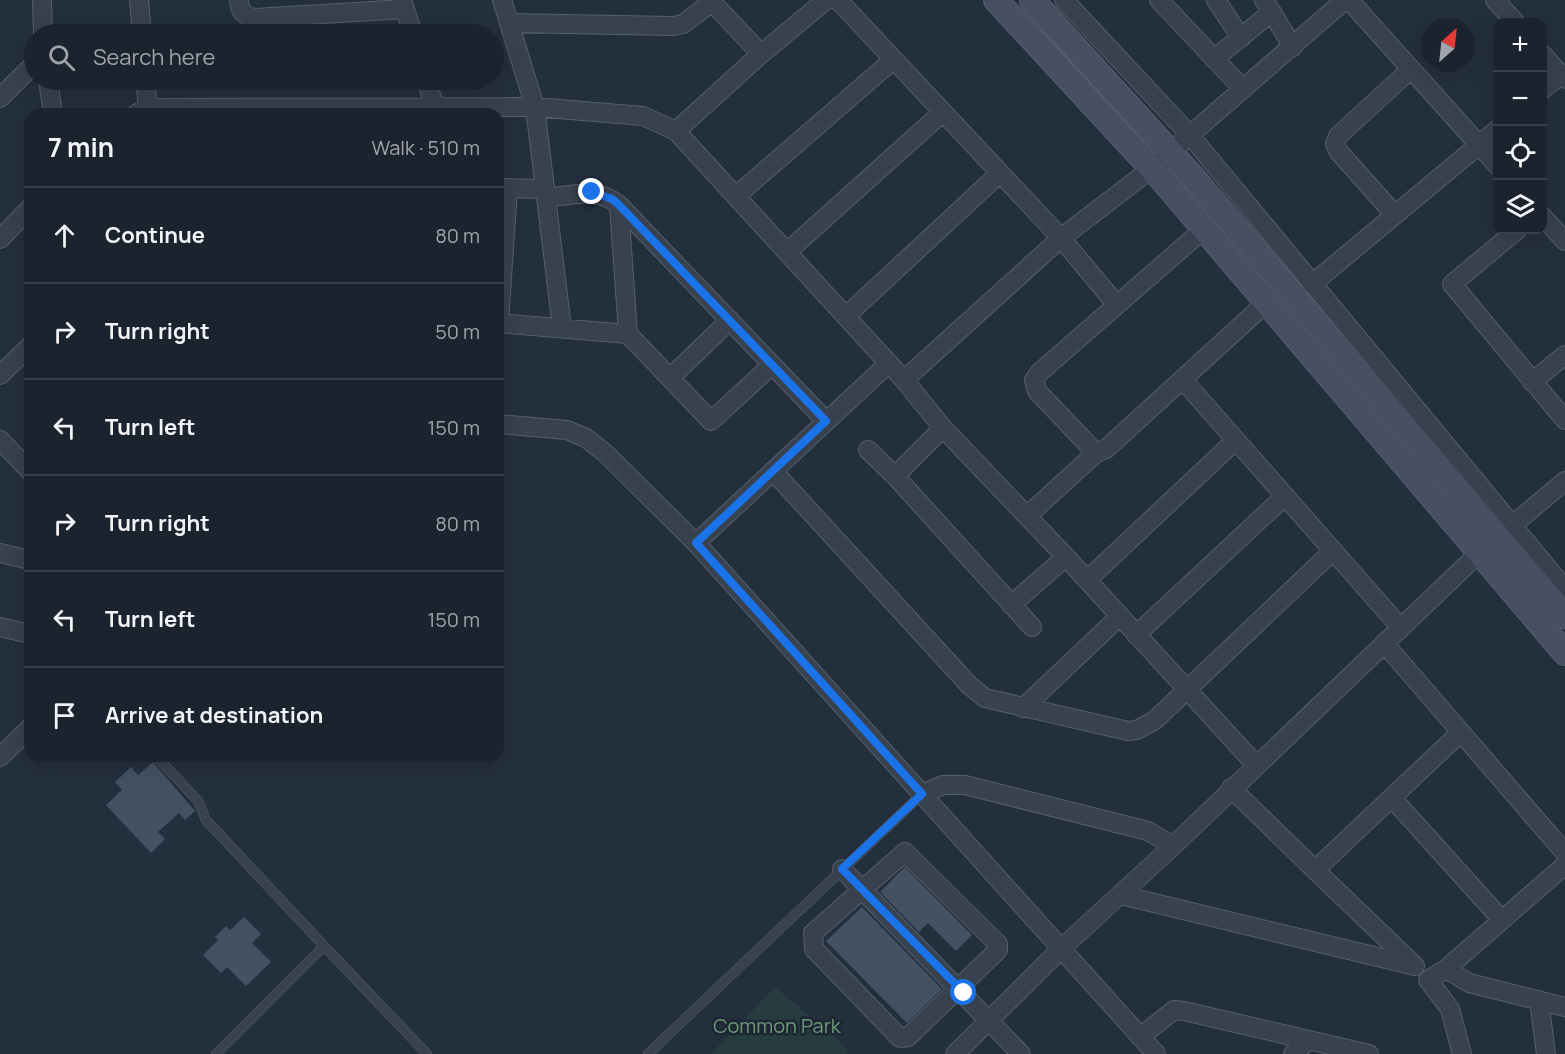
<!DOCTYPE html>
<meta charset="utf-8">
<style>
body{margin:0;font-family:Manrope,sans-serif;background:#242b36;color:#f1f3f6}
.controls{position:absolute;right:18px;top:18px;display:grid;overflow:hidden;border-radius:12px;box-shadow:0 6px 24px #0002}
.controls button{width:54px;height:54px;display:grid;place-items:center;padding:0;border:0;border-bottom:2px solid #39404a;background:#1b232e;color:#f1f3f6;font:30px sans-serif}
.compass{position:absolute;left:1421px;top:18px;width:54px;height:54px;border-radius:50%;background:#1b232e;box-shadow:0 6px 24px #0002;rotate:27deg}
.stop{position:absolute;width:18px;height:18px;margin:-14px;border:4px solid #1a73e8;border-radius:50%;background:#fff}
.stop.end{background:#1a73e8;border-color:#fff;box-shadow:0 2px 6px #0008}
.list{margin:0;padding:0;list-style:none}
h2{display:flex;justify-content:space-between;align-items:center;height:78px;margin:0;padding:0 24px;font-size:26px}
h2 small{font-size:20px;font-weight:400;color:#a0a4aa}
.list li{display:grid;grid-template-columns:39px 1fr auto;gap:18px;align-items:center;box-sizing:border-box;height:96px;padding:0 24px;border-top:2px solid #39404a}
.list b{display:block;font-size:22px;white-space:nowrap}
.list em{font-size:20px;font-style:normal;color:#a0a4aa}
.icon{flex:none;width:33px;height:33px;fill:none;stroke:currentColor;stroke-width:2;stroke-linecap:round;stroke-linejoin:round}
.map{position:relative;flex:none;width:1565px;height:1054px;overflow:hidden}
.search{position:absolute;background:#1b232e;box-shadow:0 6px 24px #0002;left:24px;top:24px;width:480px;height:66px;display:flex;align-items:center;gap:15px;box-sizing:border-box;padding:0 21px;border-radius:33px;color:#a0a4aa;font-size:22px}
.panel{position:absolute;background:#1b232e;box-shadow:0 6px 24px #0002;left:24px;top:108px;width:480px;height:654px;border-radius:18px}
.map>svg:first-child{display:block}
.green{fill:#263c3f}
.building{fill:#455162}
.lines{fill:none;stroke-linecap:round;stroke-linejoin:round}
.lane-casing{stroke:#565f6c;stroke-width:10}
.street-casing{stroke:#565f6c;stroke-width:20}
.secondary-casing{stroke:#565f6c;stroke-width:26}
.lane{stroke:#38414e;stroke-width:9}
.street{stroke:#38414e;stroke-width:18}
.secondary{stroke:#465061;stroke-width:24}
.route{stroke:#1a73e8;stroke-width:8}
.labels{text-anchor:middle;stroke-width:5;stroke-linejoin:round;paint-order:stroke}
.park-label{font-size:20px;fill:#6b9a76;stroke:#1d2633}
</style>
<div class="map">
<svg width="1565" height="1054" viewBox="0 0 1565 1054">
<rect width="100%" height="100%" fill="#242f3e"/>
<path class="green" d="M775 987 850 1050 846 1054H711Z"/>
<path class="building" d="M153 762 195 811 185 820 179 813 158 832 165 839 151 853 106 805 122 790 115 782 131 767 138 775Z
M905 867 972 935 956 951 928 923 919 932 880 892Z
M862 907 942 989 907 1023 826 941Z
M244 917 261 934 252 943 271 962 246 986 227 967 221 973 203 955 218 940 215 937 226 926 230 930Z"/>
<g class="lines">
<defs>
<path id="lane" d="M156 756 198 801 206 820 324 946
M216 1054 324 946 427 1054
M648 1054 922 794"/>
<path id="street" d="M42 0 43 34
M139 0 142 34
M239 0C240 12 243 15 255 18L405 9
M402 0 413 34
M502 0 535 107 562 328
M710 0 761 54
M838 0 1061 238 1116 304
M1064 0 1189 134 1565 589
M1159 0 1243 89
M1216 0 1241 38
M1264 0 1293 47
M1349 0 1498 166
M1495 0 1515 22
M509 23 673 26 683 24 712 2
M1542 54 1565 79
M1214 59 1272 12
M48 80 53 114
M145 80 148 108
M426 80 435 107
M1542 90 1561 75
M0 98 34 64
M136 114 148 108 535 107 643 116 676 131 904 380 943 428 1066 557 1256 765
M676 131 761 54 826 0
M498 188 545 189
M736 196 893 60
M546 198C572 195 597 187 619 205
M1395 215 1339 152 1335 144 1338 136 1410 70
M1542 216 1565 241
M1517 230 1452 284 1565 420
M0 239 30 208
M787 252 943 112
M1312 284 1498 129
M846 316 1000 173
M498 323 628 334
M499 323 508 188
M772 365 711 421 628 334 619 205 826 421
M0 375 30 346
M671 377 730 320
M904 380 1061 238 1151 169 1345 0
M1183 380 1401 628
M1532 382 1565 355
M498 424 567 430 586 438 605 453 696 543 1156 1054
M0 440 30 471
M868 450 895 476 1032 627
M1096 453 1037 391 1034 380 1040 372 1204 229
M773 471 970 686 985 698 1128 731 1137 730 1155 720 1333 551
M895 476 943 428
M1027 516 1096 453 1106 449 1267 302
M696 543 889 363
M0 553 30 560
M1087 580 1236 440
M1011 605 1066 557
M0 627 30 634
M1136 635 1285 496
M1384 643 1565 853
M1023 708 1120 616
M0 757 30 728
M1231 788 1315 870 1460 733
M922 794 943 785H965L1148 831 1173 846
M1392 798 1502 920
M905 852 998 944V950L908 1037 900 1038 814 949 813 933Z
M842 869 1021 1054
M1315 870 1415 966
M1121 895 1415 966
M1446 969 1469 983 1565 1007
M1539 1000 1546 1054
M1140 1037 1174 1010 1184 1011 1369 1054
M955 1054 1063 947 1173 846 1478 554 1565 481
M1293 1054 1309 1040
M1462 1054 1450 1009 1428 980 1446 969 1565 865"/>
<path id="secondary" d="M996 0 1165 183 1565 653
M1032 0 1190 174 1565 616"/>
</defs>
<use href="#lane" class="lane-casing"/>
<use href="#street" class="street-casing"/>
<use href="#secondary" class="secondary-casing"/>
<use href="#lane" class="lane"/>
<use href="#street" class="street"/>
<use href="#secondary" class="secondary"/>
</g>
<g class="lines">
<path class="route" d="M592 192 612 199 619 205 826 421 696 543 922 794 842 869 964 993"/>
</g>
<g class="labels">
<g class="park-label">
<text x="777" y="1033">Common Park</text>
</g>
</g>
</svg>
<div class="controls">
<button>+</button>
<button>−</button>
<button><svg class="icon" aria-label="locate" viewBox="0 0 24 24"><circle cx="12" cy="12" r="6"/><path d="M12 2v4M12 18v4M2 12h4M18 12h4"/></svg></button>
<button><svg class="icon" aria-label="layers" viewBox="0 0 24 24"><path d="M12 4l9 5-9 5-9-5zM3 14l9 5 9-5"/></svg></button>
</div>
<svg class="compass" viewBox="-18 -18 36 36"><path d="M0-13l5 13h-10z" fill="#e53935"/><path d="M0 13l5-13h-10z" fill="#a0a4aa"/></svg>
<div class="stop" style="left:964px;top:993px"></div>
<div class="stop end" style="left:592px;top:192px"></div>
<div class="search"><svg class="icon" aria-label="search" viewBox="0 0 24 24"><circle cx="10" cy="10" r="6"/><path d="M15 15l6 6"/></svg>Search here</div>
<section class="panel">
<h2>7 min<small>Walk · 510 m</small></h2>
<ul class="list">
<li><svg class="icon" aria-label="ahead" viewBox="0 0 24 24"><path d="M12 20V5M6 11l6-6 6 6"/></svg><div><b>Continue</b></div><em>80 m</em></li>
<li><svg class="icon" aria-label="right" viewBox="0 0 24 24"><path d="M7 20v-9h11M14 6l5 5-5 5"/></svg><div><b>Turn right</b></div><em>50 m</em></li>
<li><svg class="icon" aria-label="left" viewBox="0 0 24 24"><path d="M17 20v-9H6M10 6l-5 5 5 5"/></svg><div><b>Turn left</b></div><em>150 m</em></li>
<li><svg class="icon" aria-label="right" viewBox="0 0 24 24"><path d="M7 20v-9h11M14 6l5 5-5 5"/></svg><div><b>Turn right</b></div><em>80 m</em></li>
<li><svg class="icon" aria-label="left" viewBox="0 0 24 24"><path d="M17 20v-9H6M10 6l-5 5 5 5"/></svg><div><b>Turn left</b></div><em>150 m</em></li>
<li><svg class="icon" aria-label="arrive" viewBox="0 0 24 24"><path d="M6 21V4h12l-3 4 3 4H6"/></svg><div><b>Arrive at destination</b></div></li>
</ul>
</section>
</div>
